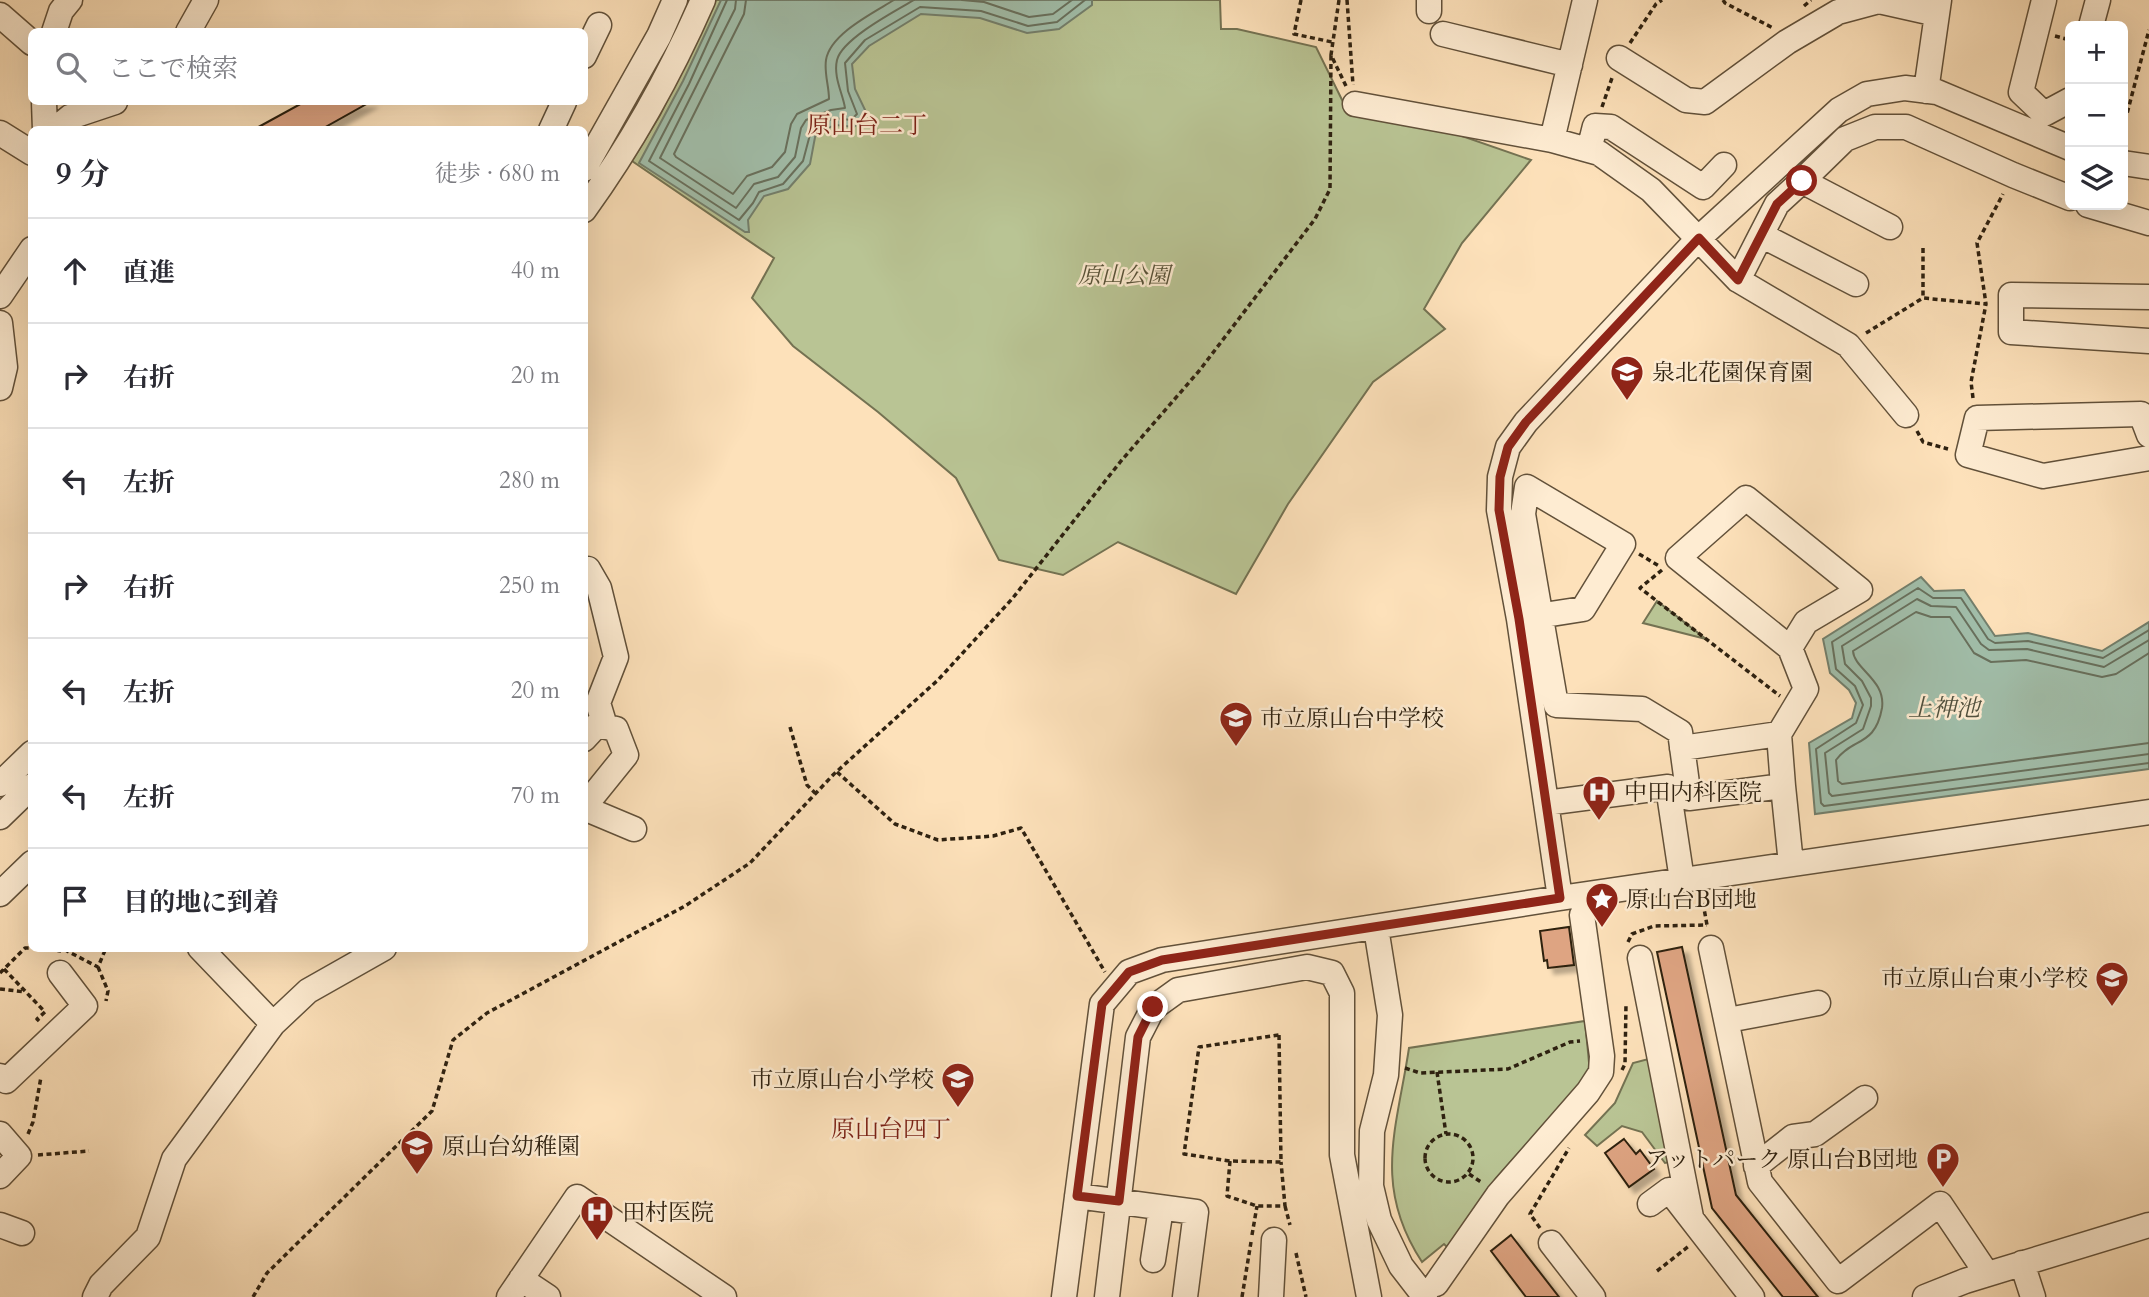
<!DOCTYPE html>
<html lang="ja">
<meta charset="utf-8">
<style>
body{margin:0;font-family:Cardo,"Noto Serif JP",serif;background:#f7f7f7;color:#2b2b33}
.controls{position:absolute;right:21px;top:21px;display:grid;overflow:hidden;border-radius:10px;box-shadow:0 7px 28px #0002}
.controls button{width:63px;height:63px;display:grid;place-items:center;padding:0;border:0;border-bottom:2px solid #e1e1e2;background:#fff;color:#2b2b33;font:35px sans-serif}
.stop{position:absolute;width:21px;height:21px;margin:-16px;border:5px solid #8f2418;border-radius:50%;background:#fff}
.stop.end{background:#8f2418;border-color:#fff;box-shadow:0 2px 7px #0008}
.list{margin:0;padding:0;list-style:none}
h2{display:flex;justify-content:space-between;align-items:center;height:91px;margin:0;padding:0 28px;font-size:30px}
h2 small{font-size:23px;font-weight:400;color:#7c7c81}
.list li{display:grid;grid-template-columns:46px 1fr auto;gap:21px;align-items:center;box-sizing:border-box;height:105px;padding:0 28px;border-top:2px solid #e1e1e2}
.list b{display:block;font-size:26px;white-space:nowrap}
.list em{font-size:23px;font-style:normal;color:#7c7c81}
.icon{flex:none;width:38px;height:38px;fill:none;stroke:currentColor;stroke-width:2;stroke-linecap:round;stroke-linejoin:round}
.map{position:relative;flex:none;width:2149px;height:1297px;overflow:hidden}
.search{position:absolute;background:#fff;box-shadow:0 7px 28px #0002;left:28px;top:28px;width:560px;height:77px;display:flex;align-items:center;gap:18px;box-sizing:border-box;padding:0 24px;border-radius:10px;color:#7c7c81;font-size:26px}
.panel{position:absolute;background:#fff;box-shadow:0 7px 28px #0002;left:28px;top:126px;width:560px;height:826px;border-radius:10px}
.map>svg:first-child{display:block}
.green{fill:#b9c494;stroke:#747252;stroke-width:2}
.water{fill:#a1beaa;stroke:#737f6c;stroke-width:2}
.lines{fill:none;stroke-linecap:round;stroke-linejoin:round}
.shore{stroke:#68705d;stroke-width:2}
.building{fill:#dea482;stroke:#2e2110;stroke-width:2;filter:url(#shadow)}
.minor-casing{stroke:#62513a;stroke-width:27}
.path{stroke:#2e2110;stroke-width:3.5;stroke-dasharray:5 3.5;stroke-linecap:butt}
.minor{stroke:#feecd2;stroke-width:24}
.route{stroke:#8f2418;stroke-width:9}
.labels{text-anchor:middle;stroke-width:5;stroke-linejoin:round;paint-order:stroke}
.park-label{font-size:23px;font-style:italic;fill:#585238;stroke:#feecd2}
.poi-label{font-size:23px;fill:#2e2110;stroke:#feecd2;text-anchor:start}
.neighbourhood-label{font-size:24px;fill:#7a1f14;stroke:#feecd2}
.water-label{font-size:24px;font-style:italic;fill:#50503e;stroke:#feecd2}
</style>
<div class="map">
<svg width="2149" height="1297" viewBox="0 0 2149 1297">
<defs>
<filter id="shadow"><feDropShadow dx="6" dy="6" stdDeviation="2" flood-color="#0004"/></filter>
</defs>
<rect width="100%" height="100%" fill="#fde1ba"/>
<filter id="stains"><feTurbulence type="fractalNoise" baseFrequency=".00286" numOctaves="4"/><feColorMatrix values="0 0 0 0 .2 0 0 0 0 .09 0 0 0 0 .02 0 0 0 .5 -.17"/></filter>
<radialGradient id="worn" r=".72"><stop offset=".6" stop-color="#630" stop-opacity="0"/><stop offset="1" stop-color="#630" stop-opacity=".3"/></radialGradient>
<path class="green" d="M716 0H1220L1221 29H1237L1316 47 1349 114 1436 127 1531 160 1462 243 1424 309 1445 329 1373 382 1288 504 1236 594 1118 542 1063 575 999 560 956 478 878 412 793 346 752 298 774 258 632 161 660 115Z
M1657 601 1706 639 1643 623Z
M1585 1021 1590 1073 1496 1178 1449 1249 1444 1244 1422 1262C1372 1186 1397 1128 1409 1048Z
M1660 1056 1680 1160 1665 1163 1642 1132 1622 1126 1597 1146 1585 1135 1615 1103 1633 1063Z"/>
<path class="water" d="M721 0H1092V5L1059 29 1027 33 980 18 921 14 869 46 852 64 855 89 867 114 854 127 836 125 816 132 810 164 788 189 764 196 748 220 749 232H745L639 163 683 81Z
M1921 577 1934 591 1964 590 1995 636 2028 633 2102 651 2149 622V769L1815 814 1809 743 1852 718 1856 703 1849 690 1830 673 1823 639Z"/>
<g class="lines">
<path class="shore" d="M727 0 689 84 649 161 739 220 753 203 759 192 783 184 803 161 812 127 834 118 851 120 857 114 848 91 845 63 865 40 920 7 981 11 1028 26 1057 22 1085 0
M736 0 735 9 660 158 736 208 754 184 778 177 795 157 801 128 806 120 831 110 845 108C843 94 833 77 837 60 842 39 895 11 914 0
M746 0 744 14 674 154 676 157 733 194 747 176 772 167 785 152 791 124 797 114 829 99C829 86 824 73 826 60 830 34 873 13 894 0
M962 0 984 2 1029 17 1053 14 1072 0
M2149 630 2103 658 2028 641 1995 643 1988 639 1961 598H1933L1918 588 1832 642 1836 669 1855 686 1863 705 1856 723 1816 749 1821 803 1824 806 2149 763
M2149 640 2104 667 2027 649 1989 650 1981 644 1956 607 1931 606 1917 599 1842 646 1845 664 1862 681 1871 698V706L1863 729 1825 753 1829 793 1832 796 2149 754
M2149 653 2116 674 2102 677 2026 660 1991 662 1974 653 1950 617H1931L1916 612 1853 651C1854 669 1886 680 1882 708 1875 747 1853 737 1836 760L1838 781 1842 784 2149 743"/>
</g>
<path class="building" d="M304 102H370L320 130H253Z
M1569 927 1574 965 1548 968 1547 960 1544 961 1540 931Z
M1682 947 1736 1195 1818 1297H1783L1712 1208 1657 952Z
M1624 1139 1636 1154 1640 1150 1654 1169 1629 1187 1605 1153Z
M1511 1235 1559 1297H1526L1491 1251Z"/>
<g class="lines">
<defs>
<path id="minor" d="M2044 0 2021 92 2044 114 2070 100
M1429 11V0
M0 15 32 43
M2091 26 2098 0
M54 32 61 11 70 0
M188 32 206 0
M1443 34 1570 65
M584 56 599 25
M1619 58 1686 100 1705 102 1787 42 1838 12 1879 1 1937 14
M1926 91 1939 0
M44 102 45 130
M1355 104 1552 140 1599 153 1651 190 1738 280 1848 345 1906 415
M54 130 70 117 115 102
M551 130 564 102
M0 133 32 153
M1552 140 1585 0
M1589 150 1595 126 1611 127 1703 187 1724 165
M2123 163 2149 167
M584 169 659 36 675 0
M1802 181 1845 139 1875 127H1906L2013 175 2070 198
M2088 205 2149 223
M584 210C631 145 671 73 703 0
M1761 235 1777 204 1802 181 1890 227
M1738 280 1761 235 1856 284
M0 296 32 249
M2149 297 2011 295V332L2149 341
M0 323 5 367 0 388
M2149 435 2141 414 1977 418 1968 455 2043 476 2149 458
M1746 498 1860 590 1806 622 1790 648 1678 558Z
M584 572 588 569 599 588 616 657 598 703 605 726
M1519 619 1583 609 1623 544 1527 487 1523 514 1556 705 1642 709 1680 732 1689 798 1783 786 1779 734 1682 748
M1779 734 1806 689 1790 648
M584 739 597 725 616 729 626 755 584 807
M0 784 32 753
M1783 786 1791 864
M1546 803 1668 787 1682 880
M584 808 634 829
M0 817 32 786
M0 894 32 863
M1560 898 1519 619 1499 510 1500 477 1508 447 1526 422 1699 238 1839 110 1867 94 1905 88 1937 92 2070 148
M1376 928 1390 1015 1386 1075 1372 1131 1371 1186 1379 1220 1401 1266 1425 1297
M200 948 273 1024
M1711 948 1760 1182 1838 1281 1940 1204 1987 1274
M1640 958 1691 1217
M1728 1020 1818 1003
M0 1076 6 1081 85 1006 60 973
M0 1134 19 1156 0 1176
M1756 1166 1793 1137 1815 1134 1865 1098
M1077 1196 1196 1212 1185 1297
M1650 1204 1669 1190 1752 1297
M0 1225 22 1233
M1551 1243 1593 1297
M1153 1260 1161 1208
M2022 1263 2033 1297
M521 1279 548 1297
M1436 1284 1498 1195 1588 1092 1601 1072 1602 1056 1582 915
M95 1297 101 1285 148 1237 174 1159 273 1024 308 991 384 948
M509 1297 577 1197 724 1297
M1064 1297 1102 1004 1129 972 1162 960 1560 898 2149 812
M1107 1297 1138 1037 1153 1008 1178 990 1307 967 1332 973 1342 993V1155L1369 1297
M1271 1297 1274 1240
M1925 1297 1965 1281 2149 1225"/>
</defs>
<use href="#minor" class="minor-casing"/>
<path class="path" d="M1301 0 1294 34 1332 42
M1339 0 1331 55 1346 86
M1347 0 1353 85
M1723 0 1725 3 1773 28
M1804 6 1811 0
M2055 36 2070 40
M1630 43 1656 4 1662 0
M1602 107 1612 78
M2123 129 2149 30
M1923 248V298
M1866 333 1923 298 1986 304 1977 243 2003 194
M1973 398 1971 382 1986 304
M1917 431 1923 442 1948 449
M1639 554 1659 566
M1662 570 1640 588 1780 696
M790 727 807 785 815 793
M837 772 895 824 938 840 993 836 1021 828 1105 972
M1703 903 1707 925
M1628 942 1632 934 1654 926 1707 925
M32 948 61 951
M67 948V951L98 967 106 948
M98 967 108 991 106 1001
M4 969 45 1012 37 1019 41 1023
M0 973 25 948H32
M0 989 25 992
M1279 1035 1281 1162 1230 1161 1184 1154 1199 1047Z
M1405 1068 1420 1073 1508 1069 1570 1042 1580 1041
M1622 1070 1625 1064 1626 1004
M1437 1072 1446 1134
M1425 1158a24 24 0 1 1 48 0a24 24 0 1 1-48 0Z
M28 1134 33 1122 41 1077
M38 1155 89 1151
M1230 1161 1227 1196 1257 1206H1285L1281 1162
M1469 1174 1481 1182
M1285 1206 1290 1225
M1540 1228 1530 1214 1569 1148
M1252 1235 1257 1206
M1296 1253 1306 1297
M1657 1271 1689 1246
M253 1297 267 1273 432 1111 453 1040 487 1013 685 906 750 863 834 774 938 680 1012 599 1121 461 1199 371 1315 219 1330 189 1331 55
M1242 1297 1251 1242"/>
<use href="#minor" class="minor"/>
</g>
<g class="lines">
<path class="route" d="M1153 1007 1138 1037 1119 1201 1077 1196 1102 1004 1129 972 1162 960 1560 898 1519 619 1499 510 1500 477 1508 447 1526 422 1699 238 1738 280 1777 204 1802 181"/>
</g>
<defs>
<symbol id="school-pin" viewBox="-11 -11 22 30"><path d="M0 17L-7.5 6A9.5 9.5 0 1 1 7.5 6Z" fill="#8f2418" stroke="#feecd2"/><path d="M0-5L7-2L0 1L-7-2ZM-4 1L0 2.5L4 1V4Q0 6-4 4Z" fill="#fff"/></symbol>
<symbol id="hospital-pin" viewBox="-11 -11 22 30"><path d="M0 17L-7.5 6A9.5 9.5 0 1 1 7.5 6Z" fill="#8f2418" stroke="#feecd2"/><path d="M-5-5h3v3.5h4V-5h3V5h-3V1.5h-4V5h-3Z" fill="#fff"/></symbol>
<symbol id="sight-pin" viewBox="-11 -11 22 30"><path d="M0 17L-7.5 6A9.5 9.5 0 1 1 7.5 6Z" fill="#8f2418" stroke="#feecd2"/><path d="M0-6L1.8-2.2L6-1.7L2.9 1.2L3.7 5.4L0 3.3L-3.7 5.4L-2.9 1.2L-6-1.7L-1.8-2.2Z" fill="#fff"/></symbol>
<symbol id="parking-pin" viewBox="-11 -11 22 30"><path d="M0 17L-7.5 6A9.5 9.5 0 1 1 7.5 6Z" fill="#8f2418" stroke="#feecd2"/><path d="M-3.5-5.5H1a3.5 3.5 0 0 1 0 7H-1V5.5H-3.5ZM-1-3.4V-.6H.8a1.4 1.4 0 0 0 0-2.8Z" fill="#fff"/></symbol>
</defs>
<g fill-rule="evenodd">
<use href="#school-pin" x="1608" y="353" width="38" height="52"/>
<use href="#school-pin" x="1217" y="699" width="38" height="52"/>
<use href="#hospital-pin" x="1580" y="773" width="38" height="52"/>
<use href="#sight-pin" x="1583" y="880" width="38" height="52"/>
<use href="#school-pin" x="2093" y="959" width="38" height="52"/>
<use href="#school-pin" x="939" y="1060" width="38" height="52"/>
<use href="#school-pin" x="398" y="1127" width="38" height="52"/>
<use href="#parking-pin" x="1924" y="1140" width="38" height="52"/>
<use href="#hospital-pin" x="578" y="1193" width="38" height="52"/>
</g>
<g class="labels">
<g class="park-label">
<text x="1124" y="283">原山公園</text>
</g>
<g class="poi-label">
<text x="1652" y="380">泉北花園保育園</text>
<text x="1260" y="726">市立原山台中学校</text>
<text x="1624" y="800">中田内科医院</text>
<text x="1626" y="907">原山台B団地</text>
<text x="2088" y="986" text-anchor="end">市立原山台東小学校</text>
<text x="934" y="1087" text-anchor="end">市立原山台小学校</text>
<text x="442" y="1154">原山台幼稚園</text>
<text x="1918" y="1167" text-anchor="end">アットパーク 原山台B団地</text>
<text x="622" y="1220">田村医院</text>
</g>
<g class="neighbourhood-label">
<text x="867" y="133">原山台二丁</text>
<text x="891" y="1137">原山台四丁</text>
</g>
<g class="water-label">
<text x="1944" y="716">上神池</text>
</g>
</g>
<rect width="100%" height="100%" filter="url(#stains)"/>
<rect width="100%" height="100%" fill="url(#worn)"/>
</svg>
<div class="controls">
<button>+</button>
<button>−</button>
<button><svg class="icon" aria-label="layers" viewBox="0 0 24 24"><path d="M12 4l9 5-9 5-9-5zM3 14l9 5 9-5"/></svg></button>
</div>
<div class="stop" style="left:1802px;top:181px"></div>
<div class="stop end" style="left:1153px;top:1007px"></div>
<div class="search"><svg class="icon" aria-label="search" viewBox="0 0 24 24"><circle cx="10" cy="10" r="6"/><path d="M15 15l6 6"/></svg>ここで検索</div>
<section class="panel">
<h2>9 分<small>徒歩 · 680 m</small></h2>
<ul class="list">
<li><svg class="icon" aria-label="ahead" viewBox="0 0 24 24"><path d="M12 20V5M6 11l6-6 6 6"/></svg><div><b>直進</b></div><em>40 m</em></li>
<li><svg class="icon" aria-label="right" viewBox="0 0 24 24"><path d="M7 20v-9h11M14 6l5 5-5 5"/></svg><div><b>右折</b></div><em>20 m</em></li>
<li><svg class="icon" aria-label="left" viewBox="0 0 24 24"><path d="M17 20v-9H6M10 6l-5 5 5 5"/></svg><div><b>左折</b></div><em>280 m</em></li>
<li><svg class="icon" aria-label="right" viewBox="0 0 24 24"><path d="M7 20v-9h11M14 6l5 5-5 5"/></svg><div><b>右折</b></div><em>250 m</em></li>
<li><svg class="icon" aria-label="left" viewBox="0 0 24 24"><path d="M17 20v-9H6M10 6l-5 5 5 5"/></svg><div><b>左折</b></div><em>20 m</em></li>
<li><svg class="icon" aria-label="left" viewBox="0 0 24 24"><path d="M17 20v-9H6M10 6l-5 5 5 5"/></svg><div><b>左折</b></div><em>70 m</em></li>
<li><svg class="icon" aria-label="arrive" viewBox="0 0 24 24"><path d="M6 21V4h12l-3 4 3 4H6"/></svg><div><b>目的地に到着</b></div></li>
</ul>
</section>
</div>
